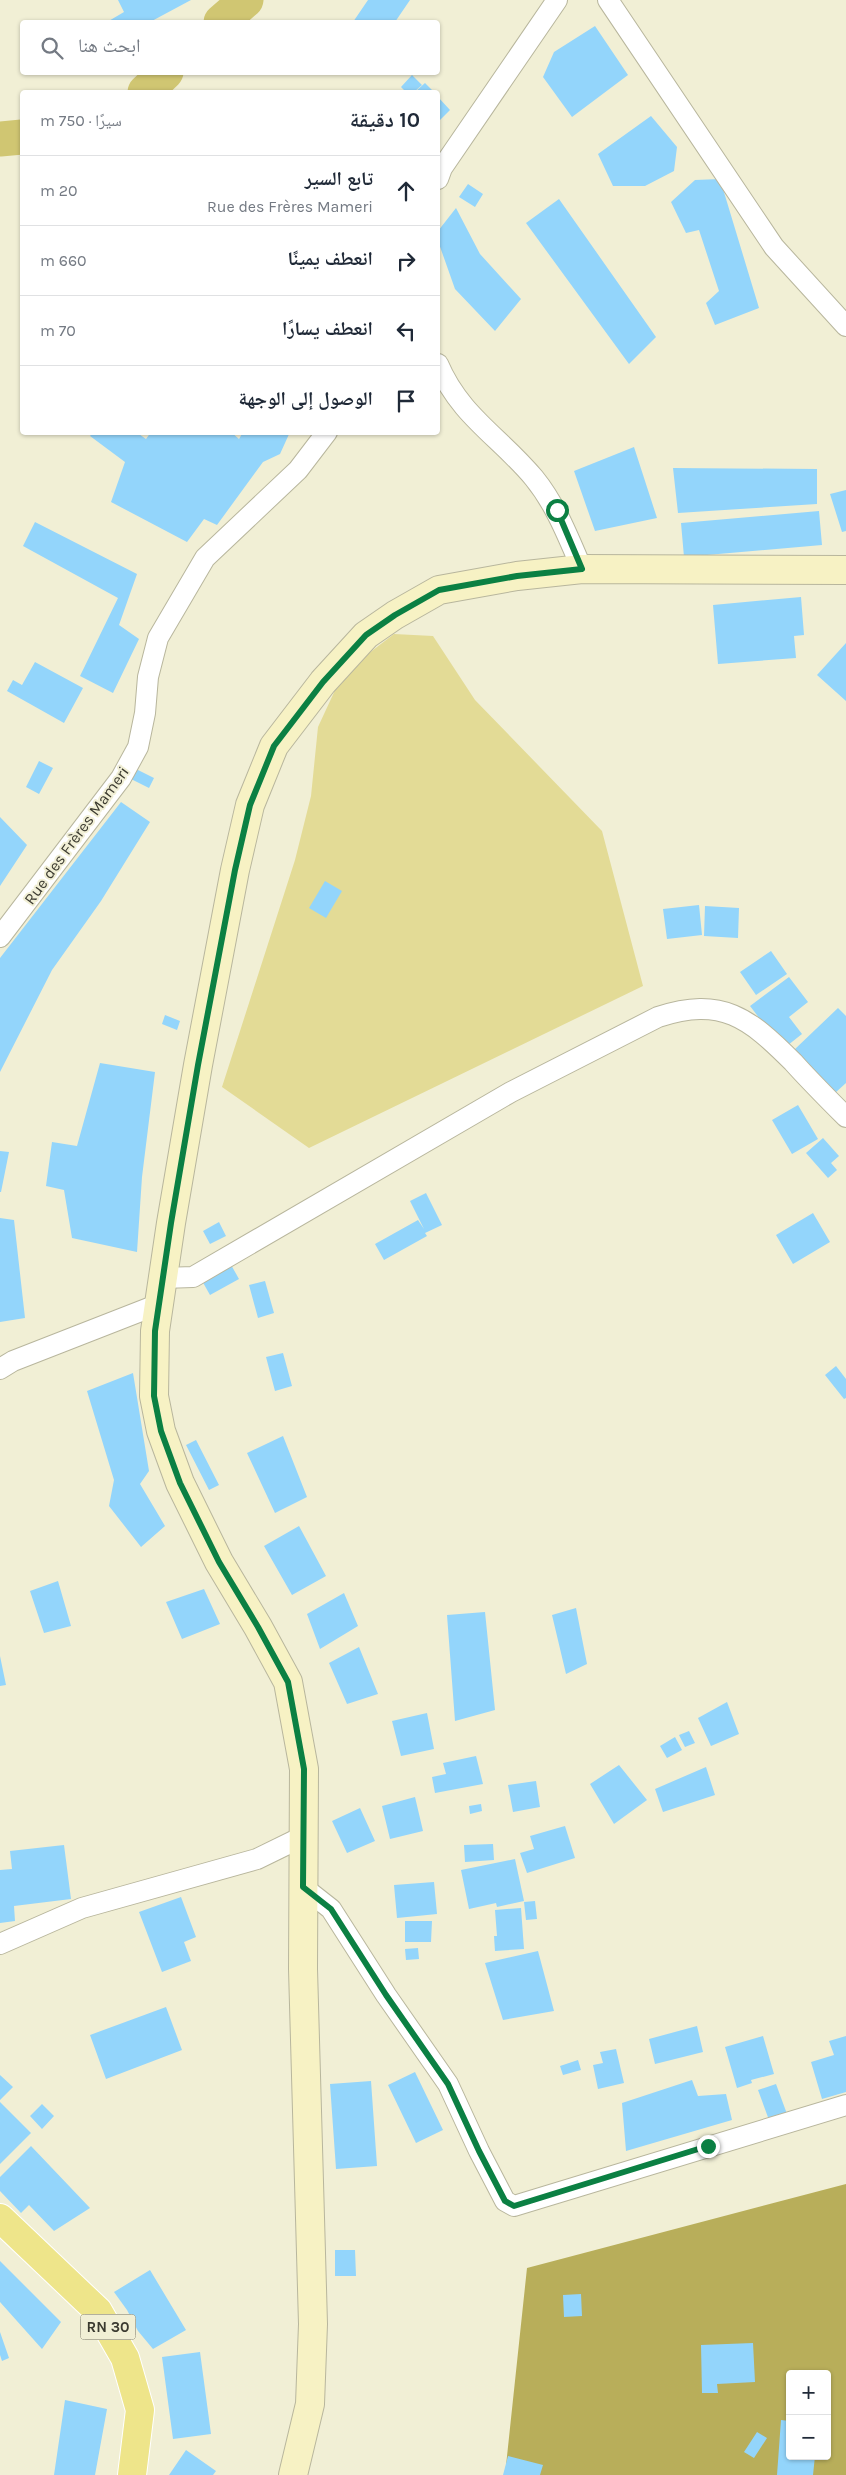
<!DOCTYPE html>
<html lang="ar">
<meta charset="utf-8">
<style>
body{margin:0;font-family:Karla,"Noto Naskh Arabic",sans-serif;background:#f6f6f7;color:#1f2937;direction:rtl}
.controls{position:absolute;right:15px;bottom:15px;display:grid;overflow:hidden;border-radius:5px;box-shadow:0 1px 4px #0004}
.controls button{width:45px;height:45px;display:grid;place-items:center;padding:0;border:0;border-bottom:1px solid #e0e1e3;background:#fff;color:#1f2937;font:25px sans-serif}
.stop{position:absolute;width:15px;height:15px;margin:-11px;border:4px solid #0b8043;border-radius:50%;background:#fff}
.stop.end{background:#0b8043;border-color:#fff;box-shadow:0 1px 5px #0008}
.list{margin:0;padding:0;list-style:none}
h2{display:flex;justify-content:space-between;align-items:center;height:65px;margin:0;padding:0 20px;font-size:21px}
h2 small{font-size:16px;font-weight:400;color:#747a83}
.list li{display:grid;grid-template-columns:32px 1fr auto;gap:15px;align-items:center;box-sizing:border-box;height:70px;padding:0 20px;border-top:1px solid #e0e1e3}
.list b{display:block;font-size:19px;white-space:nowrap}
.list p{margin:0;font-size:16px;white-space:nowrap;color:#747a83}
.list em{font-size:16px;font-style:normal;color:#747a83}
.icon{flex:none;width:28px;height:28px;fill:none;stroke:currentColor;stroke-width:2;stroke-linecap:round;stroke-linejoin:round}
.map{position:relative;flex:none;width:846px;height:2475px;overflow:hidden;direction:ltr}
.search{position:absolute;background:#fff;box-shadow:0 1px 4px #0004;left:20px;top:20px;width:420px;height:55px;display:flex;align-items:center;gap:12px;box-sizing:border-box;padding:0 18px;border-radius:5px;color:#747a83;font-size:19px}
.panel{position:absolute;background:#fff;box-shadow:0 1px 4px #0004;left:20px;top:90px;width:420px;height:345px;border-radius:5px;direction:rtl}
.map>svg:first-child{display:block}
.green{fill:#e3db96}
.forest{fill:#b8ae5a;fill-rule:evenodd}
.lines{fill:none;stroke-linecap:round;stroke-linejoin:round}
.river{stroke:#d0c672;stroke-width:35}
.building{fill:#93d5fb}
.street-casing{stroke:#b8b69d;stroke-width:22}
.secondary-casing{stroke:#b8b69d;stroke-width:30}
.primary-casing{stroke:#fff;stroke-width:30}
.street{stroke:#fff;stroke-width:20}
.secondary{stroke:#f7f2c4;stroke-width:28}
.primary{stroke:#eee58a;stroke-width:28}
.route{stroke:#0b8043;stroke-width:6}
.labels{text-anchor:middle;stroke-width:4;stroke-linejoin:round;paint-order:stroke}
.shield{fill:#f1efd5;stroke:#727062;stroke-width:1}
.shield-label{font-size:15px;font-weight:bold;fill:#3b3a30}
.street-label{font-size:16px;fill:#3b3a30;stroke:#f1efd5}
</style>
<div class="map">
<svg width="846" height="2475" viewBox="0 0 846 2475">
<rect width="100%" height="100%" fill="#f1efd5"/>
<path class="green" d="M394 634 433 636 475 700 602 831 643 986 309 1148 222 1087 295 860 311 796 318 727 343 673Z"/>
<path class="forest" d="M846 2184V2475H505L527 2268ZM790 2374H827V2456H790Z"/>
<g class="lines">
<path class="river" d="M221 22 246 0
M145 92 166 72
M0 139 22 137"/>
</g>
<path class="building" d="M118 0H191L150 22H107L124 12Z
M368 0H410L395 22H353Z
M595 26 628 75 572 117 543 77 554 52Z
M412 75 422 85 414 92H406L401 87Z
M425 83 434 92H415Z
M438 97 450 110 438 122Z
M651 116 677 147 674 171 645 186H613L598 154Z
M720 179 759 308 715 325 706 303 719 291 699 230 686 233 671 202 695 180Z
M468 184 483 194 475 207 459 197Z
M559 199 656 337 629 364 526 223Z
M456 208 480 254 521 299 495 331 455 289 438 241V231Z
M93 432H136L146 439 151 432H231L239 439 243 432H290L280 454 263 462 217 525 204 519 187 542 111 502 125 462 90 436Z
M634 447 657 518 595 531 574 471Z
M673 468 817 469V504L678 513Z
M846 490V531L842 532 830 494Z
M819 511 822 545 684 557 681 523Z
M35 522 137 574 119 625 139 639 113 693 80 676 118 598 23 546Z
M801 597 804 635 794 636 796 658 718 664 713 605Z
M846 643V701L817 675Z
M35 662 83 688 64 723 7 691 13 680 22 685Z
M39 761 53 768 39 794 26 787Z
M136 769 154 778 149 788 131 779Z
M121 802 150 822 101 901 52 970 0 1072V958Z
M0 817 27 845 0 886Z
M325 881 342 891 326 918 309 908Z
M699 905 702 935 667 939 663 909Z
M705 906 739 908 738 938 704 936Z
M771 951 787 974 756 995 740 972Z
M789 977 808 1002 789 1017 802 1034 783 1049 750 1006Z
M838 1008 846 1016V1083L835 1093 794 1050Z
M165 1015 180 1021 177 1030 162 1024Z
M100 1063 155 1072 142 1177 137 1252 72 1238 64 1190 46 1186 52 1142 77 1146Z
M798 1105 818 1139 792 1154 772 1120Z
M823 1138 839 1156 831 1163 837 1170 828 1178 806 1153Z
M0 1151 9 1152 1 1192H0Z
M426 1193 442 1225 425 1233 427 1236 384 1260 375 1244 418 1220 424 1229 410 1201Z
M813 1213 830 1242 793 1264 776 1235Z
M0 1218 14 1220 25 1318 0 1322Z
M219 1222 226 1236 210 1244 203 1231Z
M230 1263 239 1279 210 1295 201 1279Z
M265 1281 274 1313 258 1318 249 1285Z
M283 1353 292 1386 275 1391 266 1357Z
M836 1366 846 1379V1398L844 1399 825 1375Z
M133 1373 149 1471 140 1484 165 1526 141 1547 109 1506 114 1480 87 1391Z
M283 1436 307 1497 275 1513 247 1453Z
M196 1440 219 1485 209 1490 186 1445Z
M299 1526 326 1576 292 1595 264 1546Z
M58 1581 71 1626 44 1633 30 1591Z
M204 1589 220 1624 182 1639 166 1602Z
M344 1593 358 1626 320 1649 307 1614Z
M576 1608 587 1664 566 1674 552 1615Z
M485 1612 495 1710 455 1721 447 1615Z
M359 1647 378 1694 347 1704 329 1663Z
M0 1656 6 1685 0 1686Z
M727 1702 739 1734 711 1746 698 1718Z
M427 1713 434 1749 401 1756 392 1721Z
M689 1731 695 1743 685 1747 679 1735Z
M675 1737 682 1750 667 1758 660 1746Z
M476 1756 483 1784 435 1793 432 1777 446 1774 443 1763Z
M619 1765 647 1800 614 1824 590 1784Z
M706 1767 715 1795 663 1812 655 1789Z
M536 1781 540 1807 513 1812 508 1785Z
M415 1797 423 1831 390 1839 382 1806Z
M481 1804 482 1811 470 1814 469 1806Z
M360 1808 375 1841 347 1853 332 1821Z
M565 1826 575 1858 527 1873 520 1853 534 1849 530 1836Z
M493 1844 494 1860 465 1862 464 1845Z
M64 1845 71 1899 14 1906 15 1921 0 1923V1870L12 1869 10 1851Z
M515 1859 524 1901 497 1907 496 1903 469 1909 461 1870Z
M434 1882 437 1914 397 1918 394 1885Z
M181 1897 196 1937 184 1942 191 1961 162 1972 139 1912Z
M535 1901 537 1919 526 1920 524 1902Z
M521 1908 524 1949 495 1951 494 1936H497L495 1910Z
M405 1921H432L431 1942H405Z
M418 1948 419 1959 406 1960 405 1949Z
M538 1951 554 2011 503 2020 485 1963Z
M166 2007 182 2050 106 2079 90 2035Z
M697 2026 703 2052 655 2064 649 2039Z
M763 2036 774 2074 751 2080 752 2083 737 2088 725 2047Z
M846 2036V2092L822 2099 811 2062 834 2055 829 2041Z
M616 2049 624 2083 598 2089 593 2065 603 2063 600 2052Z
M578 2060 581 2070 563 2075 560 2066Z
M415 2072 443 2130 416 2143 388 2085Z
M0 2075 13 2087 0 2100Z
M692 2080 698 2096 726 2094 732 2120 626 2151 622 2103Z
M371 2081 377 2166 336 2169 330 2084Z
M776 2084 787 2114 769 2120 758 2090Z
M0 2102 31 2133 0 2164Z
M42 2104 54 2116 42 2129 30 2116Z
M31 2146 90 2208 54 2231 29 2205 21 2213 0 2191V2177Z
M335 2250H355L356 2276H335Z
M0 2261 61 2322 42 2349 0 2302Z
M150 2270 186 2330 153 2349 138 2331 127 2310 114 2292Z
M581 2294 582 2316 564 2317 563 2295Z
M0 2332 9 2358 2 2361 0 2355Z
M753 2343 755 2382 717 2384 718 2393H702L701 2345Z
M200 2352 211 2434 173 2439 162 2357Z
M65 2400 107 2409 95 2475H54Z
M781 2420 790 2421V2456H815L813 2475H777Z
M757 2432 767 2438 754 2458 744 2452Z
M186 2450 216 2471 213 2475H169Z
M508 2456 543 2465 540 2475H503Z"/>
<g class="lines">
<defs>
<path id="street" d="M608 0 774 247 846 326
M438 179 442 168 557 0
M438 364C460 416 500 437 534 478 556 505 568 537 582 569
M0 937 121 778 138 747 145 713 148 677 158 638 205 558 298 470 327 432
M163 1278 193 1277 511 1092 658 1017C722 996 749 1018 793 1062 810 1081 828 1099 846 1117
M0 1369 13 1361 159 1304
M303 1887 331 1909 386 1995 448 2084 479 2151 505 2201 514 2206 846 2105
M0 1944 82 1908 257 1859 304 1836"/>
<path id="secondary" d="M293 2475 310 2404 313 2324 303 1969 304 1769 288 1682 258 1627 219 1562 180 1483 161 1431 154 1396 155 1331 171 1223 198 1065 235 870 250 805 274 746 323 682 366 635 395 615 439 590 517 576 582 569 846 570"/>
<path id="primary" d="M0 2218 98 2311 125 2358 140 2410 132 2475"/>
</defs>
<use href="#street" class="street-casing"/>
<use href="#secondary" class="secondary-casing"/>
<use href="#primary" class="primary-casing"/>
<use href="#street" class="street"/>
<use href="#secondary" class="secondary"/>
<use href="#primary" class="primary"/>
</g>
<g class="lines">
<path class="route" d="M557 510 582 569 517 576 439 590 395 615 366 635 323 682 274 746 250 805 235 870 198 1065 171 1223 155 1331 154 1396 161 1431 180 1483 219 1562 258 1627 288 1682 304 1769 303 1887 331 1909 386 1995 448 2084 479 2151 505 2201 514 2206 708 2146"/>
</g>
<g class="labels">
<rect class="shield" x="80.5" y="2314.5" width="55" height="25" rx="4"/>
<g class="shield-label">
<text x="108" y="2332">RN 30</text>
</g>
<g class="street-label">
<text transform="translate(76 835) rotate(-54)" y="6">Rue des Frères Mameri</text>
</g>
</g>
</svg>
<div class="controls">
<button>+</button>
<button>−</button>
</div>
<div class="stop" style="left:557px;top:510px"></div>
<div class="stop end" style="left:708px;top:2146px"></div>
<div class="search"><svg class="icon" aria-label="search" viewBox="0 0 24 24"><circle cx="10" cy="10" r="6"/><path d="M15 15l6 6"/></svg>ابحث هنا</div>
<section class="panel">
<h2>10 دقيقة<small>سيرًا · 750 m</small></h2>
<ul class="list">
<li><svg class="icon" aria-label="ahead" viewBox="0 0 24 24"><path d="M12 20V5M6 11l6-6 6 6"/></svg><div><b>تابع السير</b><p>Rue des Frères Mameri</p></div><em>20 m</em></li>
<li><svg class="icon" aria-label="right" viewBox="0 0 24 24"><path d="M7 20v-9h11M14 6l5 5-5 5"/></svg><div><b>انعطف يمينًا</b></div><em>660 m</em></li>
<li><svg class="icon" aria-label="left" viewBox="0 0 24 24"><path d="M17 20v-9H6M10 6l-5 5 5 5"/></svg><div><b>انعطف يسارًا</b></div><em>70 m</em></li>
<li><svg class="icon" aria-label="arrive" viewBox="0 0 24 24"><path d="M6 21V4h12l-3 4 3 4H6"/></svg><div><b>الوصول إلى الوجهة</b></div></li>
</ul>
</section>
</div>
